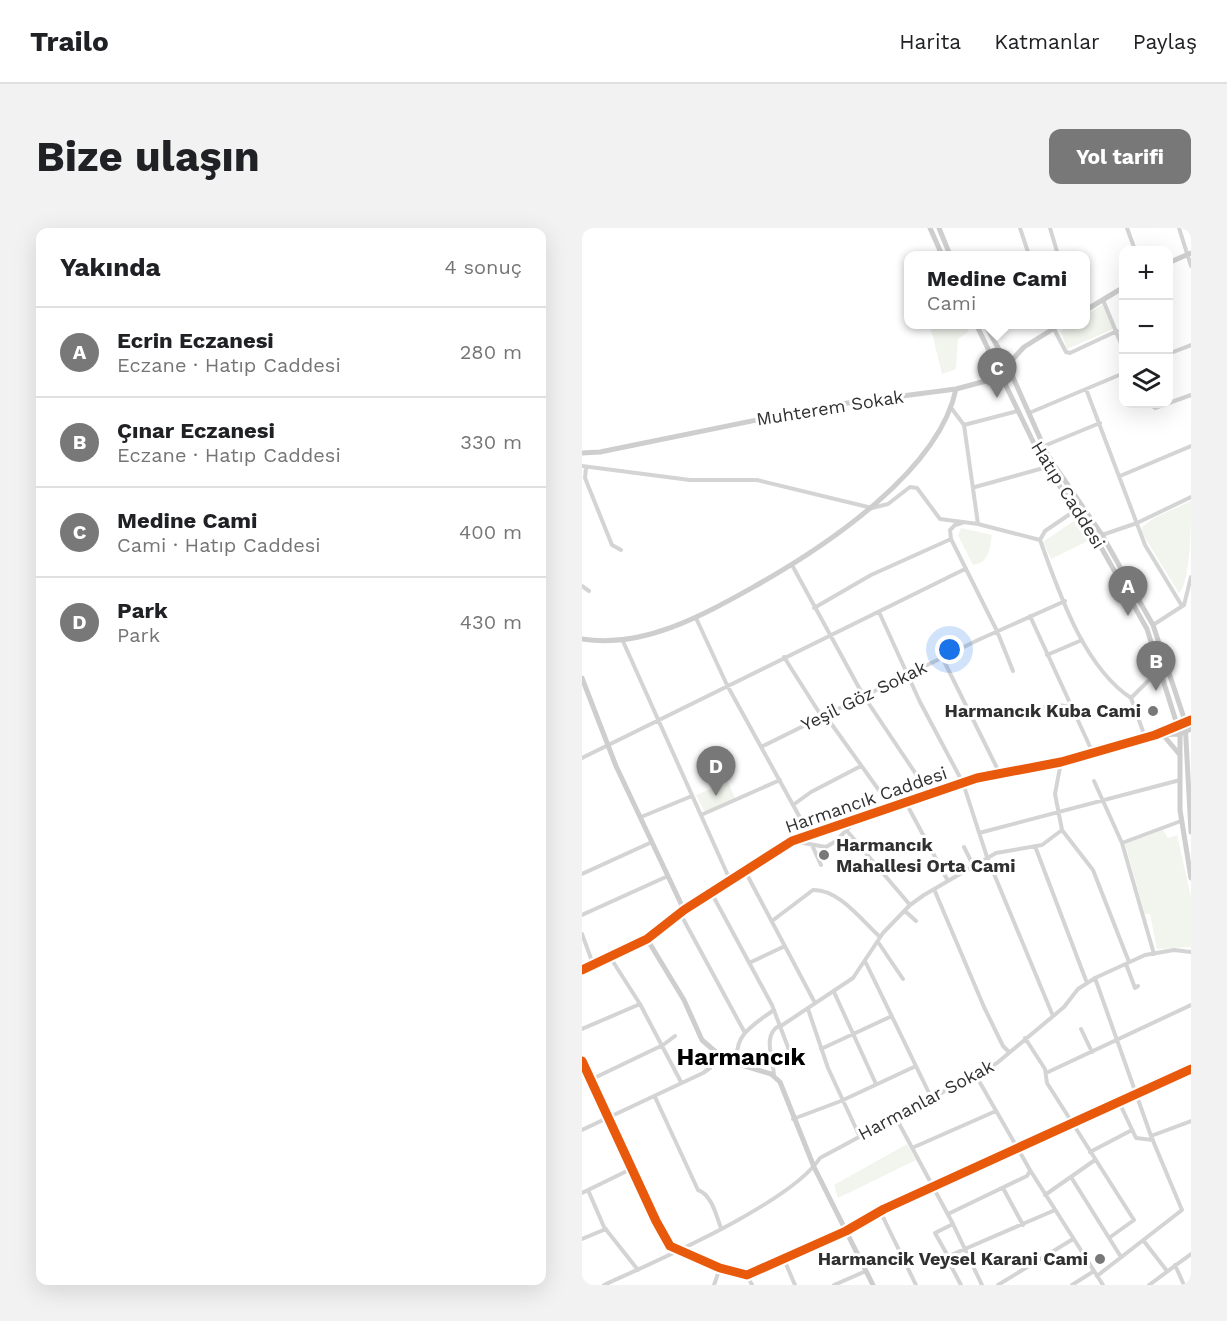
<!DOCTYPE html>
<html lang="tr">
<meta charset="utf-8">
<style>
body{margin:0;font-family:"Work Sans",sans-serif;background:#f2f2f2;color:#202124}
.controls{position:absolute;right:18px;top:18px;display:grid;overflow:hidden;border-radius:12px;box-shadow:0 6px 24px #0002}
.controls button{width:54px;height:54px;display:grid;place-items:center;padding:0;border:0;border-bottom:2px solid #e0e0e0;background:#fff;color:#202124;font:30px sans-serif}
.you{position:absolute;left:368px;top:422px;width:21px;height:21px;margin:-15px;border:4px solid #fff;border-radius:50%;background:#1a73e8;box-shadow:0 0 0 9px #1a73e833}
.badge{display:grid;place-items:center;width:39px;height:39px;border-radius:50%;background:#787878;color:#fff;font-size:20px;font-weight:700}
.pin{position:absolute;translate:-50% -50px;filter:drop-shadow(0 2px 3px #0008)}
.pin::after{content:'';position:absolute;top:32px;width:21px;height:18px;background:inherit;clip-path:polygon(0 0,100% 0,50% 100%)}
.popup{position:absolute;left:322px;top:23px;width:186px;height:78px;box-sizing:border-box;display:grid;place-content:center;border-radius:12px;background:#fff;filter:drop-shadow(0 2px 4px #0005);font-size:20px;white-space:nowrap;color:#757577}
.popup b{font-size:22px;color:#202124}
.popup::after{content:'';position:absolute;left:50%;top:100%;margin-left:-12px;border:12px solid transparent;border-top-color:#fff}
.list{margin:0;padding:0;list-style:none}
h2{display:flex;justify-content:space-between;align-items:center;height:78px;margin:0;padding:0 24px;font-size:26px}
h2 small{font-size:20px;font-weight:400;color:#757577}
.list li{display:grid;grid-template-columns:39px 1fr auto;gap:18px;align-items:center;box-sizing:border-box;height:90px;padding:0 24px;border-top:2px solid #e0e0e0}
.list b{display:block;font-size:22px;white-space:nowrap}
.list p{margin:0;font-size:20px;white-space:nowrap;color:#757577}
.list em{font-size:20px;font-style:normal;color:#757577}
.icon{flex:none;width:33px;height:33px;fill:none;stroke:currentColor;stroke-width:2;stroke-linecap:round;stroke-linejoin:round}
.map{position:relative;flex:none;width:609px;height:1057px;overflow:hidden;border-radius:12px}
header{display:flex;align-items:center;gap:36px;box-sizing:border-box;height:84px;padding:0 30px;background:#fff;border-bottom:2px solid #e0e0e0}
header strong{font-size:28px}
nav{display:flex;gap:33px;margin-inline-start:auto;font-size:21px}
.intro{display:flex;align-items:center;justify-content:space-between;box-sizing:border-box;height:144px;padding:0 36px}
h1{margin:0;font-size:42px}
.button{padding:15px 27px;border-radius:12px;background:#787878;color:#fff;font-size:21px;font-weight:700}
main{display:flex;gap:36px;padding:0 36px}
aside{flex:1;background:#fff;border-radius:12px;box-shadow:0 6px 24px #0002}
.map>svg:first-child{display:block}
.green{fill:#f2f5ed}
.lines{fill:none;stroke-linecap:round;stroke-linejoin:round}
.street{stroke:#d4d4d4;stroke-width:4}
.secondary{stroke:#cecece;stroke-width:5}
.cycleway-casing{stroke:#fff;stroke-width:13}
.cycleway{stroke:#e8590c;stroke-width:9}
.poi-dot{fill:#787878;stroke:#fff;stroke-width:2}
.labels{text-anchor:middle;stroke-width:6;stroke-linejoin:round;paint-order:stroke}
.street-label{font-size:18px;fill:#303030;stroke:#fff}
.poi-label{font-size:18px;font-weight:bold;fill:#303030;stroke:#fff;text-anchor:end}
.district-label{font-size:24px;font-weight:bold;fill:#000;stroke:#fff}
</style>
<header>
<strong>Trailo</strong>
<nav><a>Harita</a><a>Katmanlar</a><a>Paylaş</a></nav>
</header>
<div class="intro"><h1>Bize ulaşın</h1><a class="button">Yol tarifi</a></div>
<main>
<aside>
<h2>Yakında<small>4 sonuç</small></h2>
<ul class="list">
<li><span class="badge">A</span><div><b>Ecrin Eczanesi</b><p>Eczane · Hatıp Caddesi</p></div><em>280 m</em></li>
<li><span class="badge">B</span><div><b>Çınar Eczanesi</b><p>Eczane · Hatıp Caddesi</p></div><em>330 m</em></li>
<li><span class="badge">C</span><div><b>Medine Cami</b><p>Cami · Hatıp Caddesi</p></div><em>400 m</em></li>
<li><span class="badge">D</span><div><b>Park</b><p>Park</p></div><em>430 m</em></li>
</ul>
</aside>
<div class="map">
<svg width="609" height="1057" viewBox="0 0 609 1057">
<rect width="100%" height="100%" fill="#fff"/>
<path class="green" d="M521 76 531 101 485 121 479 103 488 97 504 96V87Z
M348 97H383L387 103 376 111 374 141 360 146Z
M609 273C609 292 609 355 597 365L560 305V299L572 290Z
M492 293 506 313 469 331 461 314Z
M379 300 410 307C407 322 408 334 391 337L376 307Z
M146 554 153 570 123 584 114 567Z
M581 602 586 610 595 607 609 669V719L575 721 568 686H563L543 616Z
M325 916 334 932 256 970 252 957Z"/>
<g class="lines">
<path class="street" d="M438 0 447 27
M468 0 476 27
M545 0 553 22
M597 0 609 38
M521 72 542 123
M472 101 484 124 488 125 535 103
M586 126 609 117
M504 161 563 317 600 378
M568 176 573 180 609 167
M370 181 382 197 396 296
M447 185 542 145
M382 197 436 183
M462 218 518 195
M0 238 108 252H175L290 280 306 276 328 259 335 260 358 291 396 296 458 312
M4 240 3 250 30 317 39 322
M538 248 609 218
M393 259 465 239
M494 282 463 303 458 312C477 364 501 438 549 470
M380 295 373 297 368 302 369 311 415 403 431 443
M520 307 555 295 609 269
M210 337 281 467 348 567
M0 358 7 363
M232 380 289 347 369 311
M297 384 338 474 381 555 405 629 471 788
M448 388 510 523
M114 390 145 457 227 606
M571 397 602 377 609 349
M40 411 148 652
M465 427 500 412
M202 429 240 489
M360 429 418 546
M460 480 470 476 489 479
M243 487 309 579
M563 509 549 470 577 442
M179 519 396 412 483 373
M0 530 383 341
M479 534 473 566 480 602 511 642 547 734
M512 553 540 615 572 726
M324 575 366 653
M211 577 229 564 279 538
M119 587 198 552
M59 589 110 568
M265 603 328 677
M397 605 598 552
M210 613 244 619 254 613 275 591
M540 615 599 593
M230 617 239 637
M453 618 505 755
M382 619 391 637
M163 643 233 775
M0 646 70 614
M352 661 402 779 421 818 427 824
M129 664 190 777 207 822
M323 683 334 693
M98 685 163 805
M0 687 86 648
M190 693 231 662C257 661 280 693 298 709
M0 706 11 736
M296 714 321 751
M28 729 58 776 99 854
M283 733 349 869
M167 735 203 718
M544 736 553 760 556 758
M513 750 569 908
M252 764 294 856
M226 781 246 840 277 907
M199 798 271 750 301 705 328 677 342 667 414 625 460 617 480 602
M0 801 58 776
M499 801 510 824
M443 810 463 841 465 855 552 992 527 1010
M239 821 310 788
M0 833 74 993 88 1018 138 1040 165 1047 264 1003 302 981 609 841
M156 835C150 808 172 796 192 782
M464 845 609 777
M393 846 448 942 521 1057
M192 848C192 832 179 807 198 797
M8 852 81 817 93 808
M73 869 116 962C130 967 134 987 139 1000
M537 874 554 910 571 912
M313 888 371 996 400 1057
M211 891 259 873 334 838
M0 902 121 845 128 840 135 827
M330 920 414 883
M508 924 550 902
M489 949 539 1029
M421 960 441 997
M6 962 22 999 56 1042
M0 965 49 941
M463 967 513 932
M298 983 334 1057
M366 986 445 948 448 943
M0 1011 24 1001
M561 1012 585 1043
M201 1029 213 1057
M367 1030 353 1005 371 996
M593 1037 602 1057
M165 1047 170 1057
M515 1048 600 982 569 908 609 893
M22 1057C74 1033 209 975 238 930L415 835 482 779 496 761 513 750 563 727 592 722 609 724
M132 1057 138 1040
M252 1057 284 1043
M379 1057 368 1036 369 1027 473 982
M416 1057 491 1011
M490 1057 512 1043
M567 1057 609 1026"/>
<path class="secondary" d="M348 0 360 27
M357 0 368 27
M586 35 609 25
M504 82 542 59
M394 96 461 234 515 312 565 401 598 506V582L609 650
M403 96 425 136 466 228 520 307 571 397 603 493 609 604
M0 225 18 224 243 178 374 161 404 153 419 144 442 119 479 96
M0 411C62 421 123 386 175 357 244 318 357 243 374 161
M0 450 34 538 102 682
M573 507 598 506 609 501
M582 508 598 527
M65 711 102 772 120 812 143 832 189 846 198 854 232 939 291 1057
M0 742 65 711 102 682 210 613 395 550 479 534 573 507 609 492"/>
<defs>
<path id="cycleway" d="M0 742 65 711 102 682 210 613 395 550 479 534 573 507 609 492
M0 833 74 993 88 1018 138 1040 165 1047 264 1003 302 981 609 841"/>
</defs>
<use href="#cycleway" class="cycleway-casing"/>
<use href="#cycleway" class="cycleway"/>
</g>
<g class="poi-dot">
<circle cx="571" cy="483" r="6"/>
<circle cx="242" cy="627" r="6"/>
<circle cx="518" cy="1031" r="6"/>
</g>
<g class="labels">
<g class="street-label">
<text transform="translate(248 180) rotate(-9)" y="6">Muhterem Sokak</text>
<text transform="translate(486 267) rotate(58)" y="6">Hatıp Caddesi</text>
<text transform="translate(282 468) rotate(-26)" y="6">Yeşil Göz Sokak</text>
<text transform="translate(284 572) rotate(-19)" y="6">Harmancık Caddesi</text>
<text transform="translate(344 872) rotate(-28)" y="6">Harmanlar Sokak</text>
</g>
<g class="poi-label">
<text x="559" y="489">Harmancık Kuba Cami</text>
<text x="254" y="623" text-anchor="start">Harmancık<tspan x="254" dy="21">Mahallesi Orta Cami</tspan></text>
<text x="506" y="1037">Harmancik Veysel Karani Cami</text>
</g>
<g class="district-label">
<text x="159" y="837">Harmancık</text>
</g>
</g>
</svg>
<div class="controls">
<button>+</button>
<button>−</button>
<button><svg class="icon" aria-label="layers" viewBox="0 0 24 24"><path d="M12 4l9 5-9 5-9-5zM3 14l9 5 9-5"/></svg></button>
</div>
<div class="you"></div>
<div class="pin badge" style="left:546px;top:388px">A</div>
<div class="pin badge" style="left:574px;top:463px">B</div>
<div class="pin badge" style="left:415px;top:170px">C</div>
<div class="popup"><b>Medine Cami</b>Cami</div>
<div class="pin badge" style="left:134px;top:568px">D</div>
</div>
</main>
